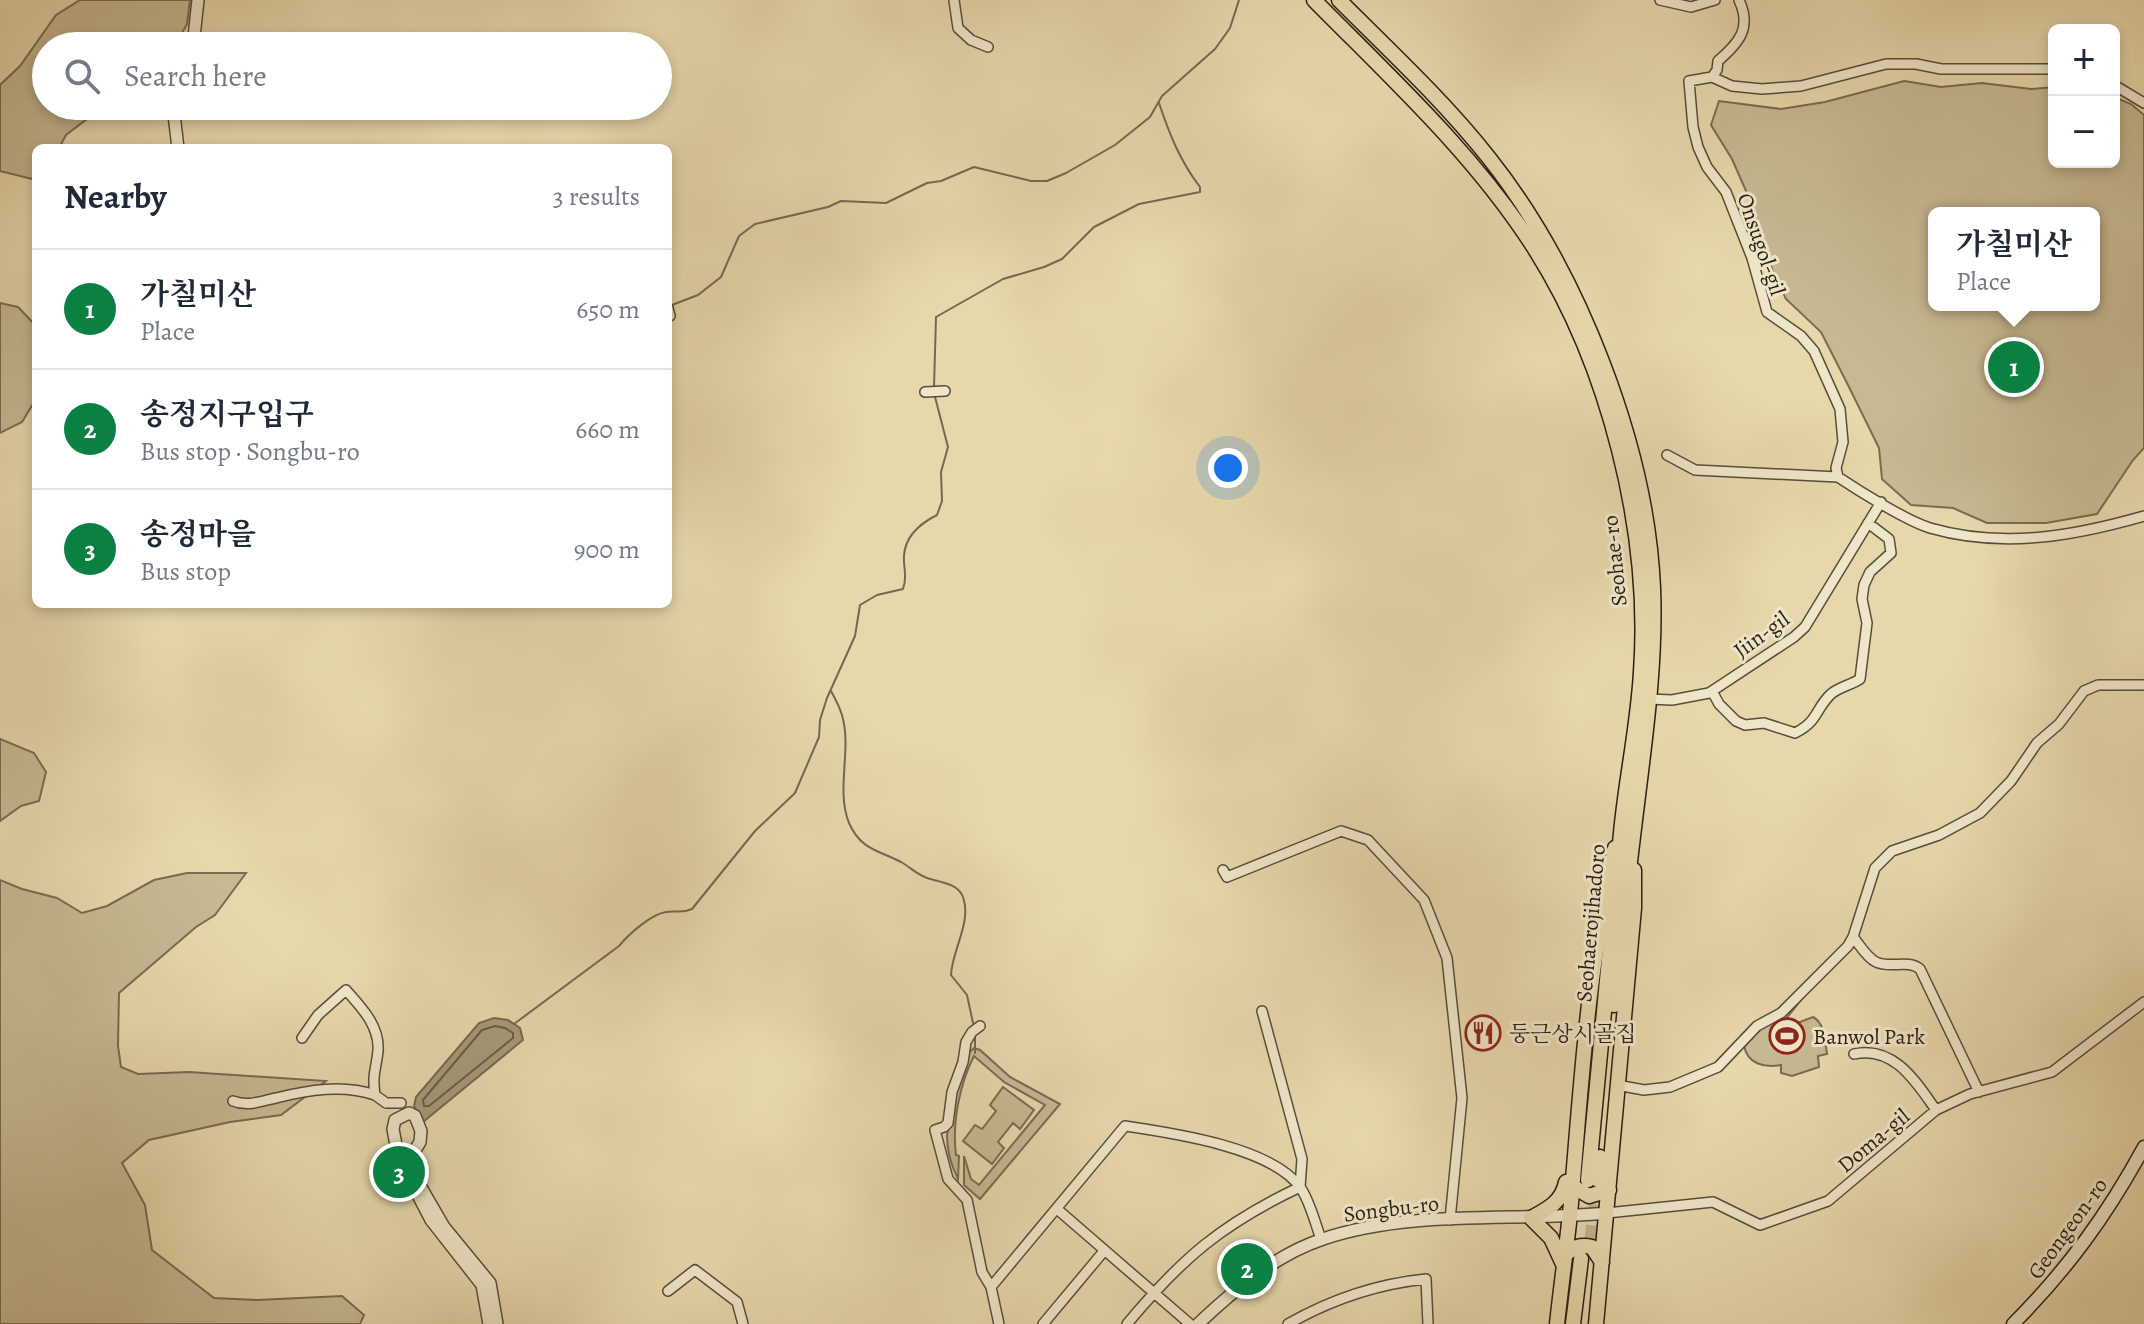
<!DOCTYPE html>
<meta charset="utf-8">
<style>
body{margin:0;font-family:Alegreya,"Noto Serif KR",serif;background:#f2f2f3;color:#1f2937}
.controls{position:absolute;right:24px;top:24px;display:grid;overflow:hidden;border-radius:12px;box-shadow:0 4px 12px #0003}
.controls button{width:72px;height:72px;display:grid;place-items:center;padding:0;border:0;border-bottom:2px solid #e0e1e3;background:#fff;color:#1f2937;font:40px sans-serif}
.you{position:absolute;left:1228px;top:468px;width:28px;height:28px;margin:-20px;border:6px solid #fff;border-radius:50%;background:#1a73e8;box-shadow:0 0 0 12px #1a73e833}
.badge{display:grid;place-items:center;width:52px;height:52px;border-radius:50%;background:#0b8043;color:#fff;font-size:26px;font-weight:700}
.pin{position:absolute;translate:-50% -50%;border:4px solid #fff;box-shadow:0 2px 8px #0006}
.popup{position:absolute;left:1928px;top:207px;width:172px;height:104px;box-sizing:border-box;display:grid;place-content:center;border-radius:12px;background:#fff;filter:drop-shadow(0 2px 6px #0005);font-size:26px;white-space:nowrap;color:#747a83}
.popup b{font-size:30px;color:#1f2937}
.popup::after{content:'';position:absolute;left:50%;top:100%;margin-left:-16px;border:16px solid transparent;border-top-color:#fff}
.list{margin:0;padding:0;list-style:none}
h2{display:flex;justify-content:space-between;align-items:center;height:104px;margin:0;padding:0 32px;font-size:34px}
h2 small{font-size:26px;font-weight:400;color:#747a83}
.list li{display:grid;grid-template-columns:52px 1fr auto;gap:24px;align-items:center;box-sizing:border-box;height:120px;padding:0 32px;border-top:2px solid #e0e1e3}
.list b{display:block;font-size:30px;white-space:nowrap}
.list p{margin:0;font-size:26px;white-space:nowrap;color:#747a83}
.list em{font-size:26px;font-style:normal;color:#747a83}
.icon{flex:none;width:44px;height:44px;fill:none;stroke:currentColor;stroke-width:2;stroke-linecap:round;stroke-linejoin:round}
.map{position:relative;flex:none;width:2144px;height:1324px;overflow:hidden}
.search{position:absolute;background:#fff;box-shadow:0 4px 12px #0003;left:32px;top:32px;width:640px;height:88px;display:flex;align-items:center;gap:20px;box-sizing:border-box;padding:0 28px;border-radius:44px;color:#747a83;font-size:30px}
.panel{position:absolute;background:#fff;box-shadow:0 4px 12px #0003;left:32px;top:144px;width:640px;height:464px;border-radius:12px}
.map>svg:first-child{display:block}
.green{fill:#c7b992;stroke:#786c53;stroke-width:2;fill-rule:evenodd}
.water{fill:#a69978;stroke:#746850;stroke-width:2}
.lines{fill:none;stroke-linecap:round;stroke-linejoin:round}
.shore{stroke:#675c46;stroke-width:2}
.stream{stroke:#746850;stroke-width:2}
.trunk-tunnel{stroke:#c1b38e;stroke-width:14;stroke-dasharray:14 7;stroke-linecap:butt}
.minor-casing{stroke:#584d3a;stroke-width:12}
.tertiary-casing{stroke:#584d3a;stroke-width:14}
.secondary-casing{stroke:#281f14;stroke-width:15}
.primary-casing{stroke:#281f14;stroke-width:17}
.trunk-casing{stroke:#281f14;stroke-width:17}
.minor{stroke:#efe6c9;stroke-width:9}
.tertiary{stroke:#efe6c9;stroke-width:11}
.secondary{stroke:#efe6c9;stroke-width:12}
.primary{stroke:#e7d8ac;stroke-width:14}
.trunk{stroke:#e7d8ac;stroke-width:14}
.labels{text-anchor:middle;stroke-width:6;stroke-linejoin:round;paint-order:stroke}
.street-label{font-size:22px;fill:#281f14;stroke:#efe6c9}
.poi-label{font-size:22px;fill:#281f14;stroke:#efe6c9;text-anchor:start}
</style>
<div class="map">
<svg width="2144" height="1324" viewBox="0 0 2144 1324">
<rect width="100%" height="100%" fill="#e7d8ac"/>
<filter id="stains"><feTurbulence type="fractalNoise" baseFrequency=".0025" numOctaves="4"/><feColorMatrix values="0 0 0 0 .2 0 0 0 0 .09 0 0 0 0 .02 0 0 0 .5 -.17"/></filter>
<radialGradient id="worn" r=".72"><stop offset=".6" stop-color="#630" stop-opacity="0"/><stop offset="1" stop-color="#630" stop-opacity=".3"/></radialGradient>
<path class="green" d="M80 0H190L187 24 175 46H46V106H104L66 135 59 148H36V180L0 171V85L20 66 56 15Z
M1904 81 1941 87 1982 83 2031 89 2054 87V162H2114V97L2131 104 2144 115V448L2133 460 2097 514 2046 523H1987L1953 508 1911 505 1882 479 1879 448 1848 385 1821 332 1786 299 1773 272 1750 200 1732 159 1711 125 1719 101 1781 109 1825 102ZM1934 213H2094V305H1934Z
M0 303 18 307 36 326V399L22 422 0 433Z
M0 739 34 753 46 772 39 801 21 806 0 821Z
M187 873H246L215 915 196 927 119 993 118 1046 121 1067 138 1074 189 1072 326 1081 281 1115 230 1122 149 1140 122 1163 145 1205 152 1250 214 1298 257 1300 342 1296 364 1315 360 1324H0V880L22 889 57 898 82 913 107 906 154 880Z
M1803 994 1805 995 1781 1025H1792L1813 1017C1825 1023 1825 1042 1827 1054L1818 1056 1819 1067 1792 1076 1781 1073V1065C1764 1068 1747 1064 1744 1045L1747 1039Z
M974 1048 980 1050 1010 1077 1060 1104 980 1199 964 1185V1156L971 1179 979 1185 1045 1105 1004 1082 974 1056C959 1085 952 1125 956 1155L959 1156 958 1179C952 1167 947 1150 947 1136 947 1130 951 1125 952 1118 955 1100 958 1059 974 1048Z
M1003 1087 1034 1110 1020 1129 1013 1123 998 1142 1004 1148 992 1164 963 1141 975 1125 982 1129 996 1111 990 1105Z"/>
<path class="water" d="M494 1018 508 1020 520 1028 523 1040 423 1122 414 1106 416 1097 479 1023Z"/>
<g class="lines">
<path class="shore" d="M495 1026 505 1028 513 1033V1038L429 1106H424L423 1100 482 1030Z"/>
<path class="stream" d="M672 305 698 295 721 277 739 236 755 224 828 207 841 201 886 203 927 183 941 181 974 167 1031 181H1047L1066 173 1115 145 1150 117 1162 96 1215 49 1230 28 1239 0
M934 387 936 317 1003 279 1044 267 1062 259 1094 227 1139 204 1200 192V187C1180 161 1169 133 1159 103
M831 691C836 700 841 709 843 719 851 752 836 791 849 823 861 850 878 850 901 862 910 867 916 874 927 878 939 882 958 883 963 897 972 922 952 950 951 975L967 995 973 1023
M514 1024 619 946C628 935 651 914 666 912 677 910 680 914 692 909L755 831 795 793 819 737 820 720 827 698 855 636 860 605 877 595 903 589C908 576 903 568 904 556 905 536 921 523 937 515L942 501 941 472 948 447 934 393
M975 1053V1037"/>
<path class="trunk-tunnel" d="M1589 1260 1598 1185"/>
<defs>
<path id="minor" d="M954 0 958 28 971 40 988 47
M1660 0 1691 7 1715 0
M1739 0C1752 28 1739 43 1718 61L1717 70 1712 77 1689 81 1693 127 1698 147 1707 167 1726 192 1752 258 1767 312 1801 336 1814 351 1840 409 1843 442 1836 468 1838 477C1859 491 1907 521 1930 528 2003 549 2074 536 2144 516
M1712 77 1732 86 1762 89 1801 86 1886 64H1916L1941 69H2054
M2114 85 2144 103
M668 308 670 316
M925 392 945 391
M1667 455 1695 470 1838 477
M1712 691 1719 704 1736 721 1745 725 1764 723 1795 733C1819 721 1815 709 1831 694 1839 687 1851 685 1860 679L1867 623 1862 599 1864 585 1870 572 1891 553 1889 539 1868 523
M1649 699 1672 700 1709 693 1794 637 1805 627 1881 502
M1223 870 1227 877 1341 831 1368 840 1424 900 1447 958 1462 1098 1450 1220
M1853 937C1860 945 1866 957 1876 962 1890 969 1908 959 1920 969L1979 1092
M980 1026 972 1032 966 1042 963 1062 952 1092 948 1123 944 1127 935 1130 948 1179 967 1200 982 1272 991 1287
M302 1038 318 1015 346 990C361 1007 380 1026 378 1051 376 1070 372 1074 375 1095L386 1103H401
M1854 1054C1894 1045 1916 1082 1936 1110
M1617 1085 1644 1090 1670 1087 1718 1067 1757 1026 1781 1013 1848 946 1853 937 1875 868 1892 851 1939 835 1980 813 2011 781 2037 743 2059 724 2084 691 2098 685H2144
M233 1101C248 1107 261 1101 276 1098 308 1090 343 1084 375 1095
M1057 1209 1190 1324
M1607 1213 1713 1202 1760 1225 1828 1201 1936 1110 1970 1094 2052 1072 2144 1002
M668 1291 695 1270 737 1302 743 1324
M999 1324 991 1287 1125 1126C1172 1133 1271 1147 1300 1187 1310 1201 1315 1223 1321 1239
M1043 1324 1104 1251
M1127 1324C1182 1258 1222 1224 1300 1187L1302 1159 1262 1011
M1288 1324C1332 1299 1376 1284 1426 1279L1428 1324"/>
<path id="tertiary" d="M193 46 198 0
M173 106 178 148
M489 1324 482 1285 431 1220 409 1178 396 1145 393 1129 395 1120 409 1113 415 1116 421 1131 420 1142 412 1155 415 1177 444 1227 490 1283 497 1324
M1198 1324C1234 1290 1275 1255 1323 1239 1411 1209 1515 1222 1607 1213"/>
<path id="secondary" d="M2013 1324C2067 1270 2107 1215 2144 1147"/>
<path id="primary" d="M1572 1186 1589 1196 1609 1190
M1565 1255C1574 1247 1580 1244 1592 1247L1602 1262
M1563 1264 1551 1238 1531 1218C1548 1209 1562 1202 1566 1182
M1557 1324C1561 1287 1566 1251 1570 1214 1581 1092 1587 968 1615 848
M1596 1324 1634 908V870"/>
<path id="trunk" d="M1314 0C1391 78 1473 153 1533 246 1609 364 1651 532 1641 672 1638 726 1626 779 1621 833 1610 948 1599 1064 1588 1180
M1339 0C1390 51 1444 101 1489 158 1578 270 1647 446 1653 588 1656 664 1645 738 1636 812 1628 876 1621 940 1614 1005
M1598 1180 1600 1157
M1573 1324 1581 1259"/>
</defs>
<use href="#minor" class="minor-casing"/>
<use href="#tertiary" class="tertiary-casing"/>
<use href="#secondary" class="secondary-casing"/>
<use href="#primary" class="primary-casing"/>
<use href="#trunk" class="trunk-casing"/>
<use href="#minor" class="minor"/>
<use href="#tertiary" class="tertiary"/>
<use href="#secondary" class="secondary"/>
<use href="#primary" class="primary"/>
<use href="#trunk" class="trunk"/>
</g>
<defs>
<symbol id="restaurant-ring" viewBox="-11 -11 22 22"><circle r="9.5" fill="#efe6c9" stroke="#8f2418" stroke-width="1.5"/><path d="M-5-6h1v4h1v-4h1v4h1v-4h1v5L-1.5 .5V6h-2V.5L-5-1ZM5-6V6H3V1.5H1.5Q1.5-4 5-6Z" fill="#8f2418"/></symbol>
<symbol id="stadium-ring" viewBox="-11 -11 22 22"><circle r="9.5" fill="#efe6c9" stroke="#8f2418" stroke-width="1.5"/><path d="M0-5a6.5 5 0 1 0 0 10a6.5 5 0 1 0 0-10ZM-3.5-1.8h7v3.6h-7Z" fill="#8f2418"/></symbol>
</defs>
<g fill-rule="evenodd">
<use href="#restaurant-ring" x="1463" y="1013" width="40" height="40"/>
<use href="#stadium-ring" x="1767" y="1016" width="40" height="40"/>
</g>
<g class="labels">
<g class="street-label">
<text transform="translate(1762 244) rotate(71)" y="8">Onsugol-gil</text>
<text transform="translate(1614 561) rotate(-96)" y="8">Seohae-ro</text>
<text transform="translate(1761 634) rotate(-36)" y="8">Jiin-gil</text>
<text transform="translate(1590 923) rotate(-85)" y="8">Seohaerojihadoro</text>
<text transform="translate(1873 1140) rotate(-40)" y="8">Doma-gil</text>
<text transform="translate(1391 1208) rotate(-7)" y="8">Songbu-ro</text>
<text transform="translate(2067 1228) rotate(-54)" y="8">Geongeon-ro</text>
</g>
<g class="poi-label">
<text x="1509" y="1041">둥근상시골집</text>
<text x="1813" y="1044">Banwol Park</text>
</g>
</g>
<rect width="100%" height="100%" filter="url(#stains)"/>
<rect width="100%" height="100%" fill="url(#worn)"/>
</svg>
<div class="controls">
<button>+</button>
<button>−</button>
</div>
<div class="you"></div>
<div class="pin badge" style="left:2014px;top:367px">1</div>
<div class="popup"><b>가칠미산</b>Place</div>
<div class="pin badge" style="left:1247px;top:1269px">2</div>
<div class="pin badge" style="left:399px;top:1172px">3</div>
<div class="search"><svg class="icon" aria-label="search" viewBox="0 0 24 24"><circle cx="10" cy="10" r="6"/><path d="M15 15l6 6"/></svg>Search here</div>
<section class="panel">
<h2>Nearby<small>3 results</small></h2>
<ul class="list">
<li><span class="badge">1</span><div><b>가칠미산</b><p>Place</p></div><em>650 m</em></li>
<li><span class="badge">2</span><div><b>송정지구입구</b><p>Bus stop · Songbu-ro</p></div><em>660 m</em></li>
<li><span class="badge">3</span><div><b>송정마을</b><p>Bus stop</p></div><em>900 m</em></li>
</ul>
</section>
</div>
